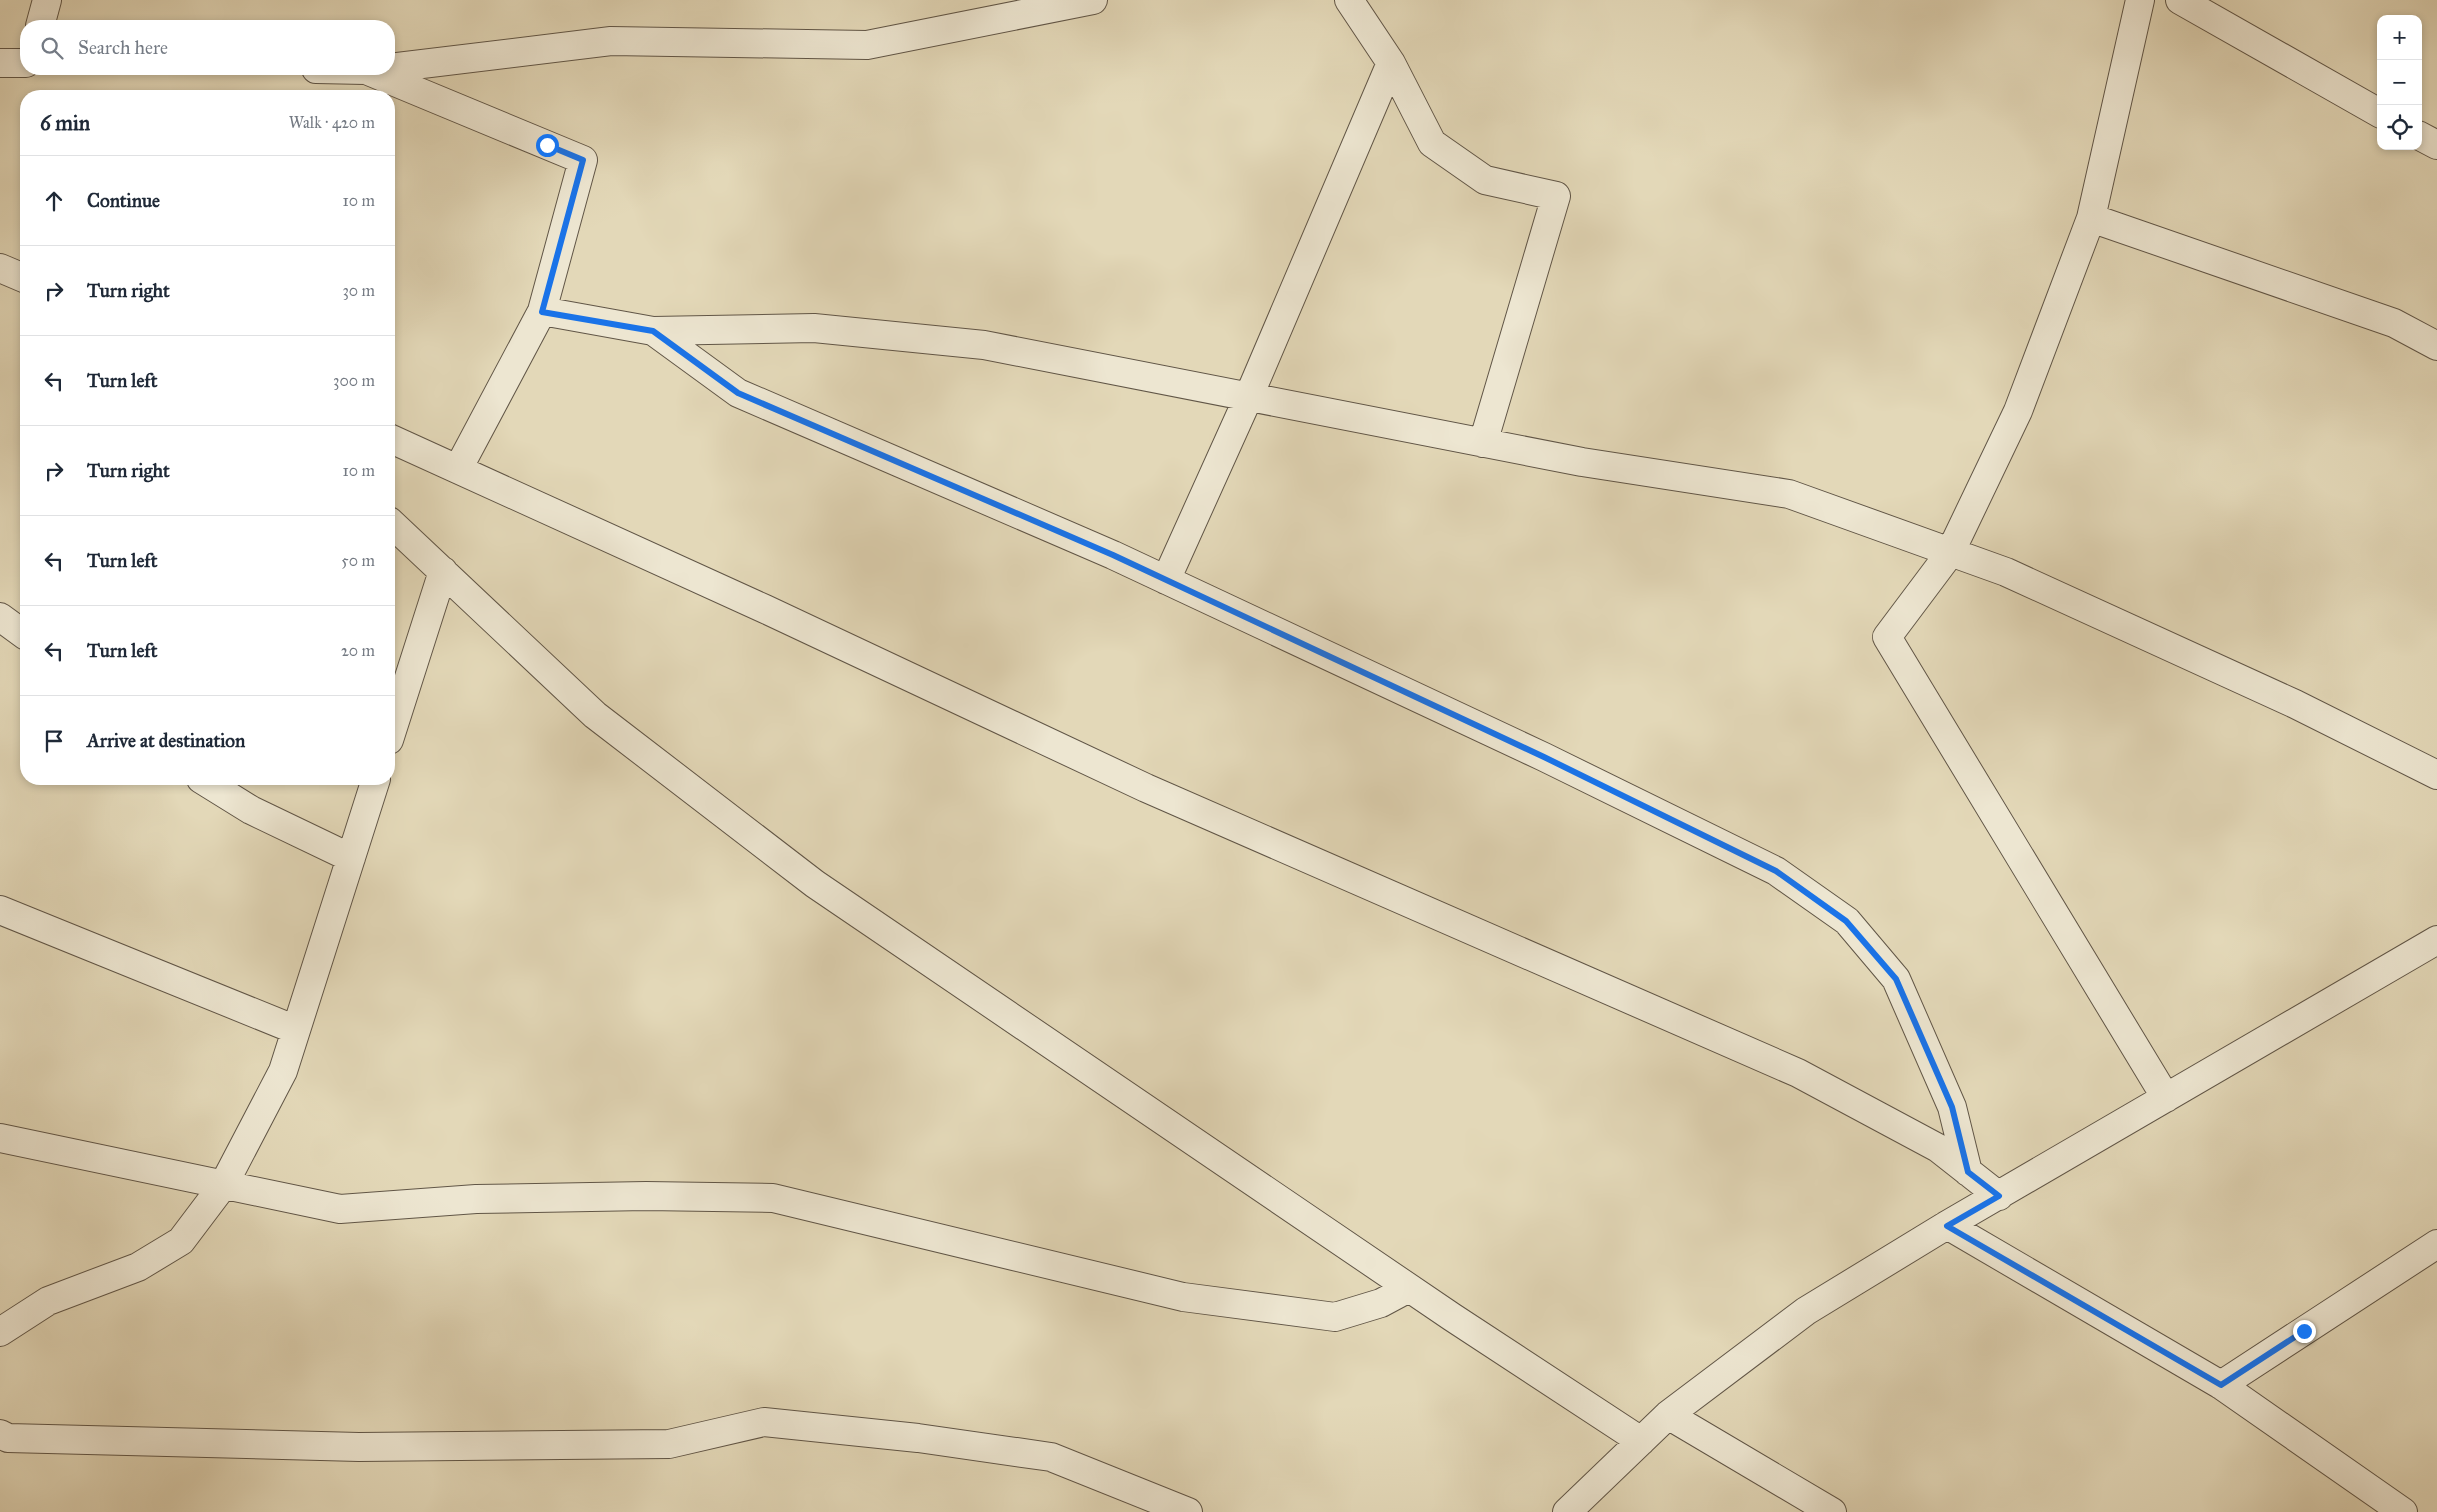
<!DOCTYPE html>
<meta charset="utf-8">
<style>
body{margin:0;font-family:"IM FELL Great Primer",serif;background:#f6f6f7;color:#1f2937}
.controls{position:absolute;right:15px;top:15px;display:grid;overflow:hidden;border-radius:10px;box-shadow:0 2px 8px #0003}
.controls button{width:45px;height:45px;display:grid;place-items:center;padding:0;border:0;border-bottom:1px solid #e0e1e3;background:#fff;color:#1f2937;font:25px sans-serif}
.stop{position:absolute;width:15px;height:15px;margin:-11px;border:4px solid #1a73e8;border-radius:50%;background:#fff}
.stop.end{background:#1a73e8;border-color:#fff;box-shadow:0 1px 5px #0008}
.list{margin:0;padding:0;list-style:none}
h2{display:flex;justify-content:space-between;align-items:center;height:65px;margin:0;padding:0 20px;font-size:21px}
h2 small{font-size:16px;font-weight:400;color:#747a83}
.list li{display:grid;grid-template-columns:32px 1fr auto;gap:15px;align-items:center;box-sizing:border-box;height:90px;padding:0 20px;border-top:1px solid #e0e1e3}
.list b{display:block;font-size:19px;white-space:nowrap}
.list em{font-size:16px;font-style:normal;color:#747a83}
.icon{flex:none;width:28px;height:28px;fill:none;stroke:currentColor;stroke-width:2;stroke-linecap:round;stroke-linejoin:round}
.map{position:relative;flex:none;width:2437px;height:1512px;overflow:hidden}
.search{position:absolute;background:#fff;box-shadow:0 2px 8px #0003;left:20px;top:20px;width:375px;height:55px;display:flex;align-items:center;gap:12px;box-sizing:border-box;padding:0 18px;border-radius:20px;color:#747a83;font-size:19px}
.panel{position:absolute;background:#fff;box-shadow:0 2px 8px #0003;left:20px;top:90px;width:375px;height:695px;border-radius:20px}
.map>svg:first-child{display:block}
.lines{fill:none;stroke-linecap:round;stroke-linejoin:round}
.street-casing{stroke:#615647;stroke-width:30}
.street{stroke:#ede6d1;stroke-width:28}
.route{stroke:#1a73e8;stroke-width:6}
</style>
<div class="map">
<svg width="2437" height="1512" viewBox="0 0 2437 1512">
<rect width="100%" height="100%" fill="#e3d8b8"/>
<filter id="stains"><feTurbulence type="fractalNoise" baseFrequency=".004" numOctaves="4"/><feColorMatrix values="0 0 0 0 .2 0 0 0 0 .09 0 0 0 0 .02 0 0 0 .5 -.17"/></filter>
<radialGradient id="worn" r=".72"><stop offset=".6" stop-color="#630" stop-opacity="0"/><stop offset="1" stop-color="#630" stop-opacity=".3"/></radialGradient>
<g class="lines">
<defs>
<path id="street" d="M1349 0 1391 63 1432 143 1485 180 1556 196 1483 443
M2140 0 2091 218 2018 411 1950 553 1887 637 2166 1098
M2180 0 2381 114
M40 26 47 0
M0 63H26
M389 68 611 41 867 45 1093 0
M316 69 366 70 583 160 542 311 458 469
M2418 135 2437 145
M2091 218 2394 323 2437 346
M0 268 26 279
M542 311 653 331 814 328 984 345 1582 462 1789 494 2006 572 2295 704 2437 775
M653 331 738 393 1113 555 1544 757 1776 871 1847 921 1896 979 1952 1107 1968 1172
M389 438 765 609 1146 788 1798 1073 1938 1148 1999 1196
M389 521 595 715 815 884 1452 1317 1641 1441
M1166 580 1249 396 1391 63
M0 617 26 636
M389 740 443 571
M201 779 251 810 351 858
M0 910 296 1030
M0 1138 340 1209 476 1199 646 1196 773 1198 1183 1297 1335 1317 1381 1303 1409 1288
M1947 1225 2221 1385 2403 1512
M0 1332 48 1301 138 1267 181 1241 224 1184 283 1071 376 779
M2221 1385 2437 1244
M1668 1415 1832 1512
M0 1434 8 1438 359 1447 669 1444 764 1422 918 1438 1051 1457 1188 1512
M1567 1512 1668 1415 1806 1311 1947 1225 2437 940"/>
</defs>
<use href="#street" class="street-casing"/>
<use href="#street" class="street"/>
</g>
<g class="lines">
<path class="route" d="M547 145 583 160 542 312 653 331 738 393 1113 555 1544 757 1776 871 1846 921 1896 979 1952 1107 1968 1172 1999 1196 1947 1226 2221 1385 2304 1331"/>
</g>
<rect width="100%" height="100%" filter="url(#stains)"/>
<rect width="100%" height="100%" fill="url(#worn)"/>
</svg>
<div class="controls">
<button>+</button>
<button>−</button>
<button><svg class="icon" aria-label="locate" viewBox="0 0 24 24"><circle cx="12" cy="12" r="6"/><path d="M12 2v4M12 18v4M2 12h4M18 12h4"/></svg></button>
</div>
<div class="stop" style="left:547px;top:145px"></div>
<div class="stop end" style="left:2304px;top:1331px"></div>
<div class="search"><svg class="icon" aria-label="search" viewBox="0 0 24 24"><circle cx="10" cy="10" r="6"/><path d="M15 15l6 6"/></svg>Search here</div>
<section class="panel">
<h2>6 min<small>Walk · 420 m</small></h2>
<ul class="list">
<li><svg class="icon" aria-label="ahead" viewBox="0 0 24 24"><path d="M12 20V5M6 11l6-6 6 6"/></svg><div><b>Continue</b></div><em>10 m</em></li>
<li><svg class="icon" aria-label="right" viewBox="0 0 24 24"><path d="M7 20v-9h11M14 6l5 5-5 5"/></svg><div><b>Turn right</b></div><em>30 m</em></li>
<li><svg class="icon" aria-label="left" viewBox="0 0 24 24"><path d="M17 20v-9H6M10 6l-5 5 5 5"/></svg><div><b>Turn left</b></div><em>300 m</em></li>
<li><svg class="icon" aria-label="right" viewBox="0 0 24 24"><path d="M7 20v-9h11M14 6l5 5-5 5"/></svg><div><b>Turn right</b></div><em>10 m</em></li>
<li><svg class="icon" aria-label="left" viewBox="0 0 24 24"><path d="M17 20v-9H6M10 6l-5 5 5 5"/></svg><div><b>Turn left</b></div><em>50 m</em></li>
<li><svg class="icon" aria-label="left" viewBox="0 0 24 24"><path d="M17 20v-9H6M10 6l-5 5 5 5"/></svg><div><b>Turn left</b></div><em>20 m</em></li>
<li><svg class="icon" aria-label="arrive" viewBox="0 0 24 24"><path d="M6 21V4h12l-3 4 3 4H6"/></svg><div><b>Arrive at destination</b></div></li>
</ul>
</section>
</div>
